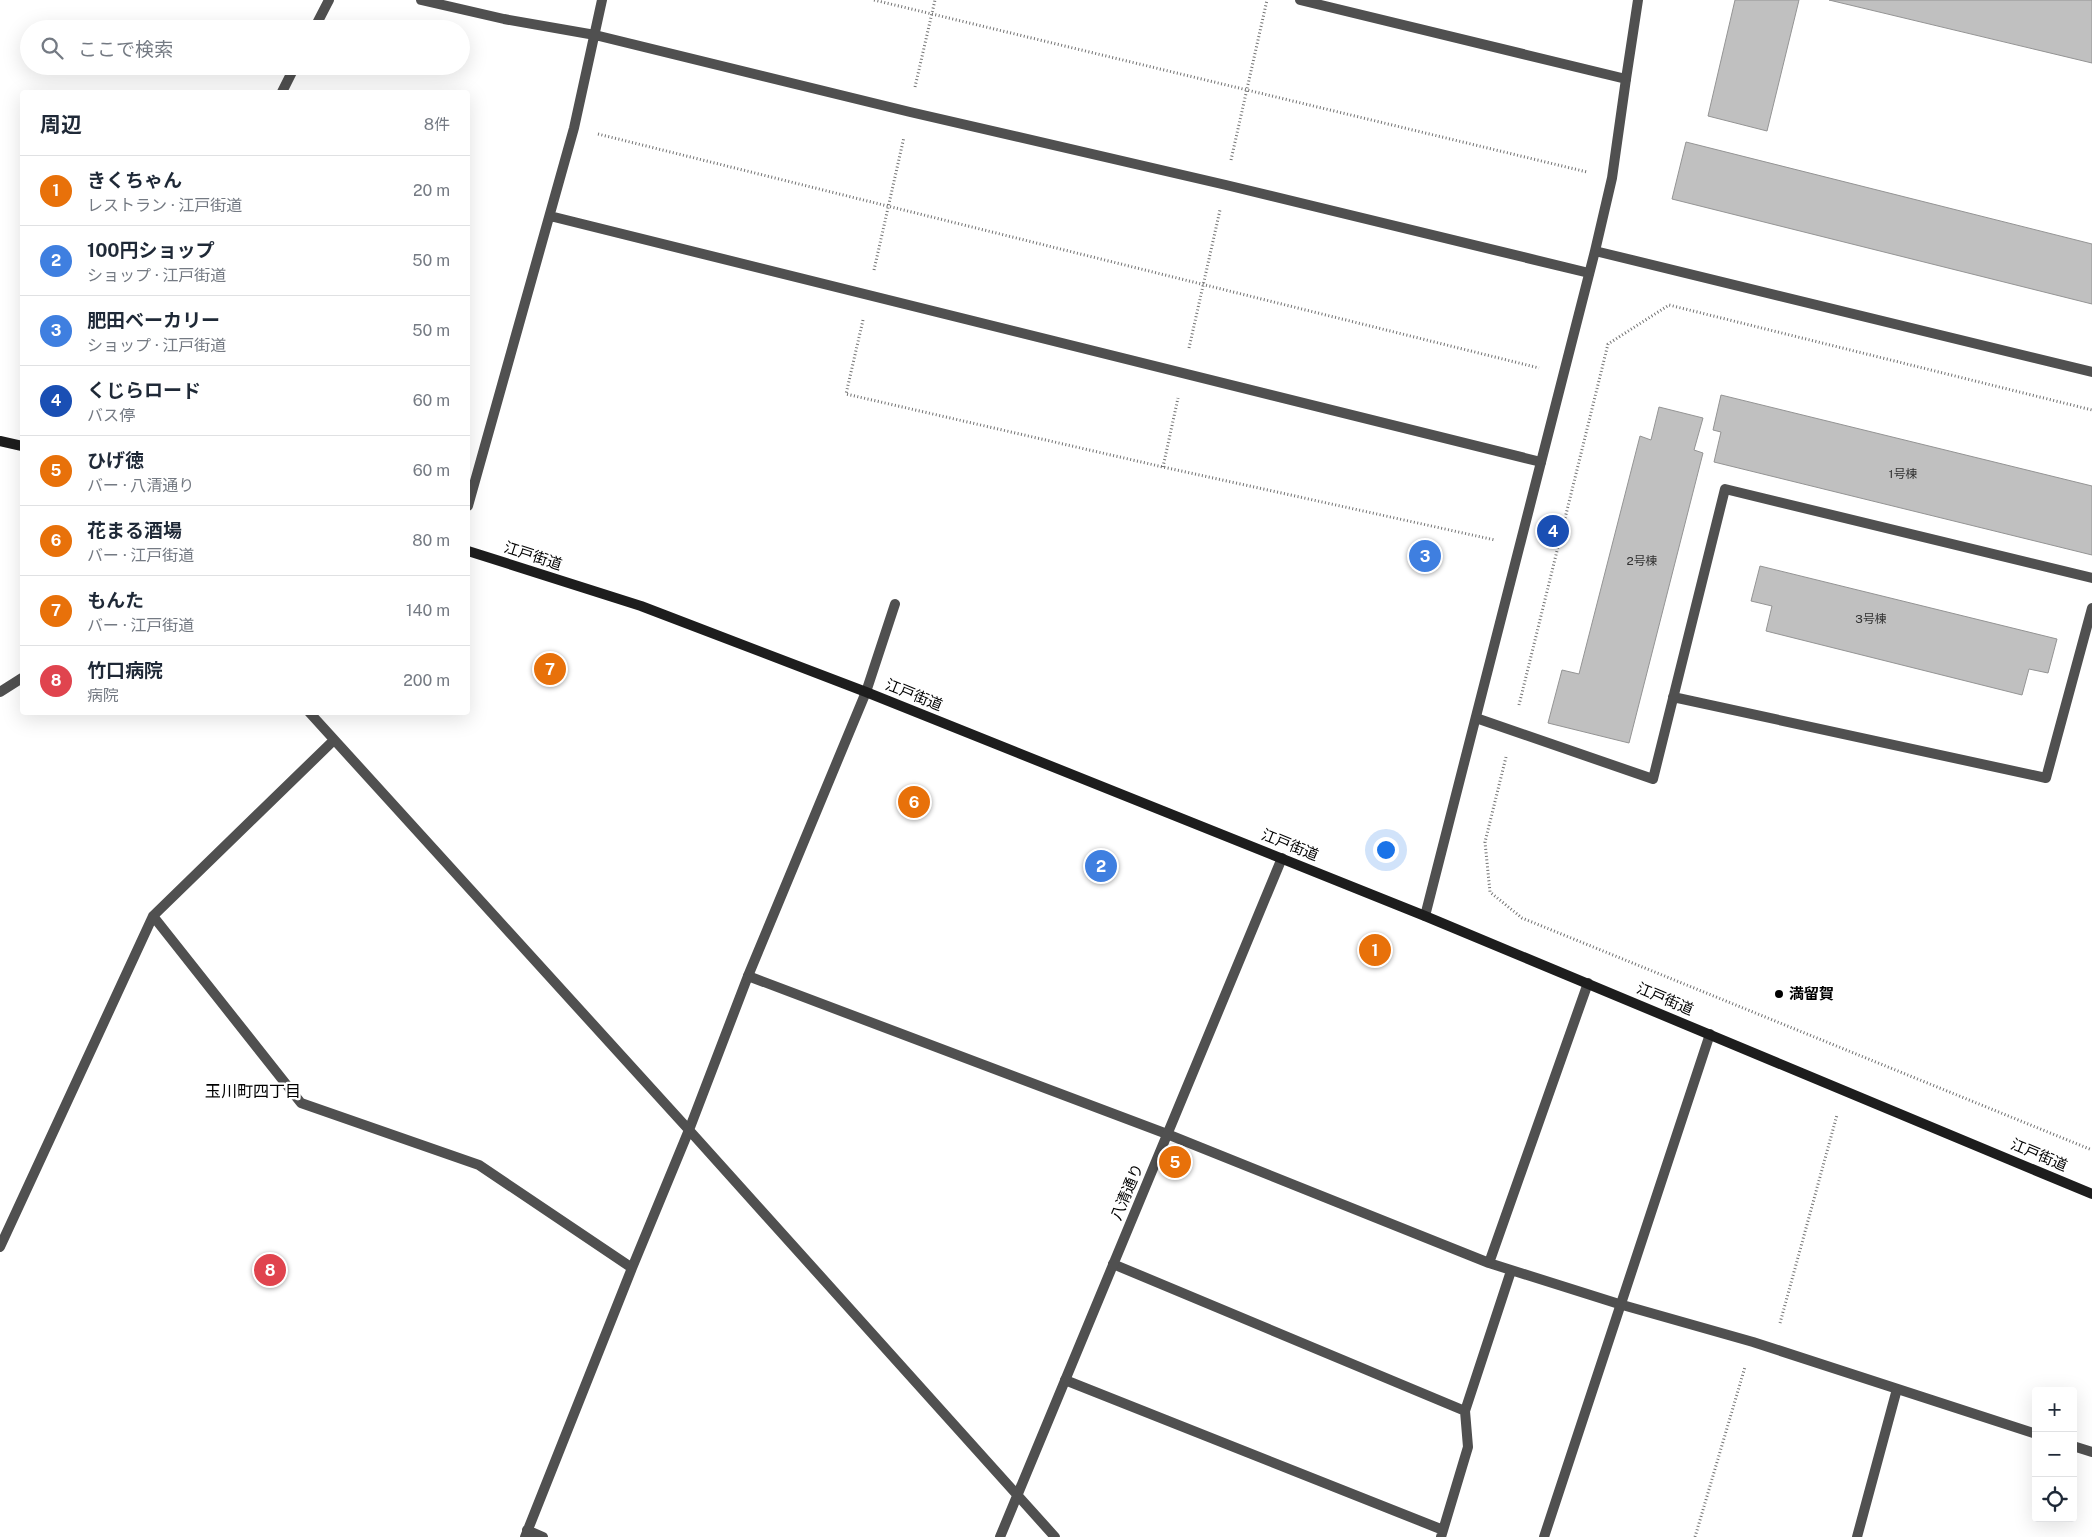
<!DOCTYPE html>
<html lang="ja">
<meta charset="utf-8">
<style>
body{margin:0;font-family:"Public Sans","Noto Sans JP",sans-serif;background:#f6f6f7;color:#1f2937}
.controls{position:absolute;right:15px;bottom:15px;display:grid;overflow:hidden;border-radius:5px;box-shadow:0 5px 20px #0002}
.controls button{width:45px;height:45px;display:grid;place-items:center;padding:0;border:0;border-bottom:1px solid #e0e1e3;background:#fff;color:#1f2937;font:25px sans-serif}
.you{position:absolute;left:1385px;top:849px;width:18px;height:18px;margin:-12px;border:4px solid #fff;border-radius:50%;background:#1a73e8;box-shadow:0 0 0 8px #1a73e833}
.badge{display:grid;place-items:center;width:32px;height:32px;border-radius:50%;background:#000;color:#fff;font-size:16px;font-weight:700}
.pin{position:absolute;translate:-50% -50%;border:2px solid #fff;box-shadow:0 1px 5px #0006}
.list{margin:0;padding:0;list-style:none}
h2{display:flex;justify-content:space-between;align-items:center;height:65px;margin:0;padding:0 20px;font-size:21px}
h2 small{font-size:16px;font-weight:400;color:#747a83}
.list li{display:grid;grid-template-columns:32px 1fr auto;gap:15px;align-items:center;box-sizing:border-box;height:70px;padding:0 20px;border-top:1px solid #e0e1e3}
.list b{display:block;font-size:19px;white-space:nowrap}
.list p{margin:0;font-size:16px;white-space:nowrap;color:#747a83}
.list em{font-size:16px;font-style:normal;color:#747a83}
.icon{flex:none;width:28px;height:28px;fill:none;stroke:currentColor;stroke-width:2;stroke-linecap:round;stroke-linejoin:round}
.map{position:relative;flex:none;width:2092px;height:1537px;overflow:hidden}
.search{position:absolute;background:#fff;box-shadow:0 5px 20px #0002;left:20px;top:20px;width:450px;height:55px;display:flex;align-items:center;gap:12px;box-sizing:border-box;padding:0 18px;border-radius:28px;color:#747a83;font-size:19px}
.panel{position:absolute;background:#fff;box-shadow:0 5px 20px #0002;left:20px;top:90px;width:450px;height:625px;border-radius:5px}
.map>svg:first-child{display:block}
.building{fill:#c0c0c0;stroke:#949494}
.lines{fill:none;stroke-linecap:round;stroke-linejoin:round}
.path{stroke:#727272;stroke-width:3;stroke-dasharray:1 2.5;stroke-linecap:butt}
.service{stroke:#505050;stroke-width:10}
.minor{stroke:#505050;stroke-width:10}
.tertiary{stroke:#505050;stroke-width:10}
.secondary{stroke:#1d1d1d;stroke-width:10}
.poi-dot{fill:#000;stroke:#fff;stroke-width:2}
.labels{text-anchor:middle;stroke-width:4.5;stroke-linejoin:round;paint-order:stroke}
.number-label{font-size:12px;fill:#303030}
.street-label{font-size:15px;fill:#000;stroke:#fff}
.poi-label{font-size:15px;font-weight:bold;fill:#000;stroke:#fff;text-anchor:start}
.neighbourhood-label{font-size:16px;fill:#000;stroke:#fff}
</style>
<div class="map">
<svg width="2092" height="1537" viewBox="0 0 2092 1537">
<rect width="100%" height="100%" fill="#fff"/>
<path class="building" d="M1735 0H1799L1767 131 1708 116Z
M1829 0H2092V63Z
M1686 142 2092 244V304L1672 199Z
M1721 395 2092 486V555L1714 462 1721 432 1713 430Z
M1659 407 1703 418 1694 450 1703 453 1629 743 1548 723 1562 670 1579 674 1640 436 1651 440Z
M1760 566 2057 639 2048 673 2029 669 2022 695 1766 631 1772 606 1751 601Z"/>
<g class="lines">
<path class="path" d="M874 0 1587 172
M915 87 935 0
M598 134 1539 368
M1231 160 1267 0
M874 270 904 137
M863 320 846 394 1163 467 1495 540
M1189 348 1220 210
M1163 467 1178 398
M1519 705 1608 344 1669 305 2092 410
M1506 757 1485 842 1490 892 1522 918 2092 1150
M1780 1323 1837 1115
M1695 1537 1745 1367"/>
<path class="service" d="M866 692 895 604
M1673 697 2046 778 2092 608
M1476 718 1653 779 1725 489 2092 578
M748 976 1167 1134 1489 1263 1619 1304 1753 1342 2036 1434
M1489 1263 1588 983
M1113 1264 1465 1411
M1065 1380 1443 1530
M2073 1446 2092 1452
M1441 1537 1468 1447 1465 1411 1511 1271
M1857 1537 1897 1389"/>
<path class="minor" d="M421 0 504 19 595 35 910 112 1226 185 1589 273
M1300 0 1626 79 1638 0
M314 29 329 0
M282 92 295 66
M550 216 1541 462
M468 506 574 128 602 0
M0 692 22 678
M309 712 689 1130 1055 1537
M153 916 301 1103 479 1165 632 1268
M0 1247 153 916 334 740
M527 1530 543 1537
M525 1537 632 1268 689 1130 748 976 866 692
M1000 1537 1282 858
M1544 1537 1710 1034"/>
<path class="tertiary" d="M1595 251 2092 372
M1425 916 1595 251 1612 178 1626 79"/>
<path class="secondary" d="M0 441 22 446
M468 551 641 606 866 692 1425 916 2092 1194"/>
</g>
<circle class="poi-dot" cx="1779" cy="994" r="5"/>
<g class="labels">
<g class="number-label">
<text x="1903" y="478">1号棟</text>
<text x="1642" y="565">2号棟</text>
<text x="1871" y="623">3号棟</text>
</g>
<g class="street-label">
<text transform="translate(533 556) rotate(18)" y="5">江戸街道</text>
<text transform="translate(914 695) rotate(22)" y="5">江戸街道</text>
<text transform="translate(1290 845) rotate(22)" y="5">江戸街道</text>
<text transform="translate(1665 999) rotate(23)" y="5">江戸街道</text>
<text transform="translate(2039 1155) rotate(23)" y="5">江戸街道</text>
<text transform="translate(1127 1192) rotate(-67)" y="5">八清通り</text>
</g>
<g class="poi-label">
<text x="1789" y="999">満留賀</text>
</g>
<g class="neighbourhood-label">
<text x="253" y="1097">玉川町四丁目</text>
</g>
</g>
</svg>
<div class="controls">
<button>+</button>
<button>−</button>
<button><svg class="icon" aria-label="locate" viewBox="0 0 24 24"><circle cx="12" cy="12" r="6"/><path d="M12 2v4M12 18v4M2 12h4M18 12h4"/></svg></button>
</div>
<div class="you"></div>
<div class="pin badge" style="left:1375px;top:950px;background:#e8710a">1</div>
<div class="pin badge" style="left:1101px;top:866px;background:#3f7fe0">2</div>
<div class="pin badge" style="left:1425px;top:556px;background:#3f7fe0">3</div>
<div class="pin badge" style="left:1553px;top:531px;background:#1a4fb4">4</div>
<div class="pin badge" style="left:1175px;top:1162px;background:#e8710a">5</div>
<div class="pin badge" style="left:914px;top:802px;background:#e8710a">6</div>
<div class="pin badge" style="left:550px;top:669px;background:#e8710a">7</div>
<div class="pin badge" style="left:270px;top:1270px;background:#e0444e">8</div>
<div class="search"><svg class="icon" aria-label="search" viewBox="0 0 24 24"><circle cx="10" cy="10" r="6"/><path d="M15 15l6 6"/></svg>ここで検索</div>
<section class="panel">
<h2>周辺<small>8件</small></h2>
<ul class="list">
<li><span class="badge" style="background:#e8710a">1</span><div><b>きくちゃん</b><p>レストラン · 江戸街道</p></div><em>20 m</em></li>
<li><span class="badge" style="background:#3f7fe0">2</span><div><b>100円ショップ</b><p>ショップ · 江戸街道</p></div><em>50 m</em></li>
<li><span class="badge" style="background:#3f7fe0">3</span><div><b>肥田ベーカリー</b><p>ショップ · 江戸街道</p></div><em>50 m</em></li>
<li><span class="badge" style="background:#1a4fb4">4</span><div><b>くじらロード</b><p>バス停</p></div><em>60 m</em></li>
<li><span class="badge" style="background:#e8710a">5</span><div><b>ひげ徳</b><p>バー · 八清通り</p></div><em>60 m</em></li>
<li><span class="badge" style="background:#e8710a">6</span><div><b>花まる酒場</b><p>バー · 江戸街道</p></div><em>80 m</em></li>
<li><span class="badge" style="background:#e8710a">7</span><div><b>もんた</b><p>バー · 江戸街道</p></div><em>140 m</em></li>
<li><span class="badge" style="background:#e0444e">8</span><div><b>竹口病院</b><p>病院</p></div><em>200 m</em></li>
</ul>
</section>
</div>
